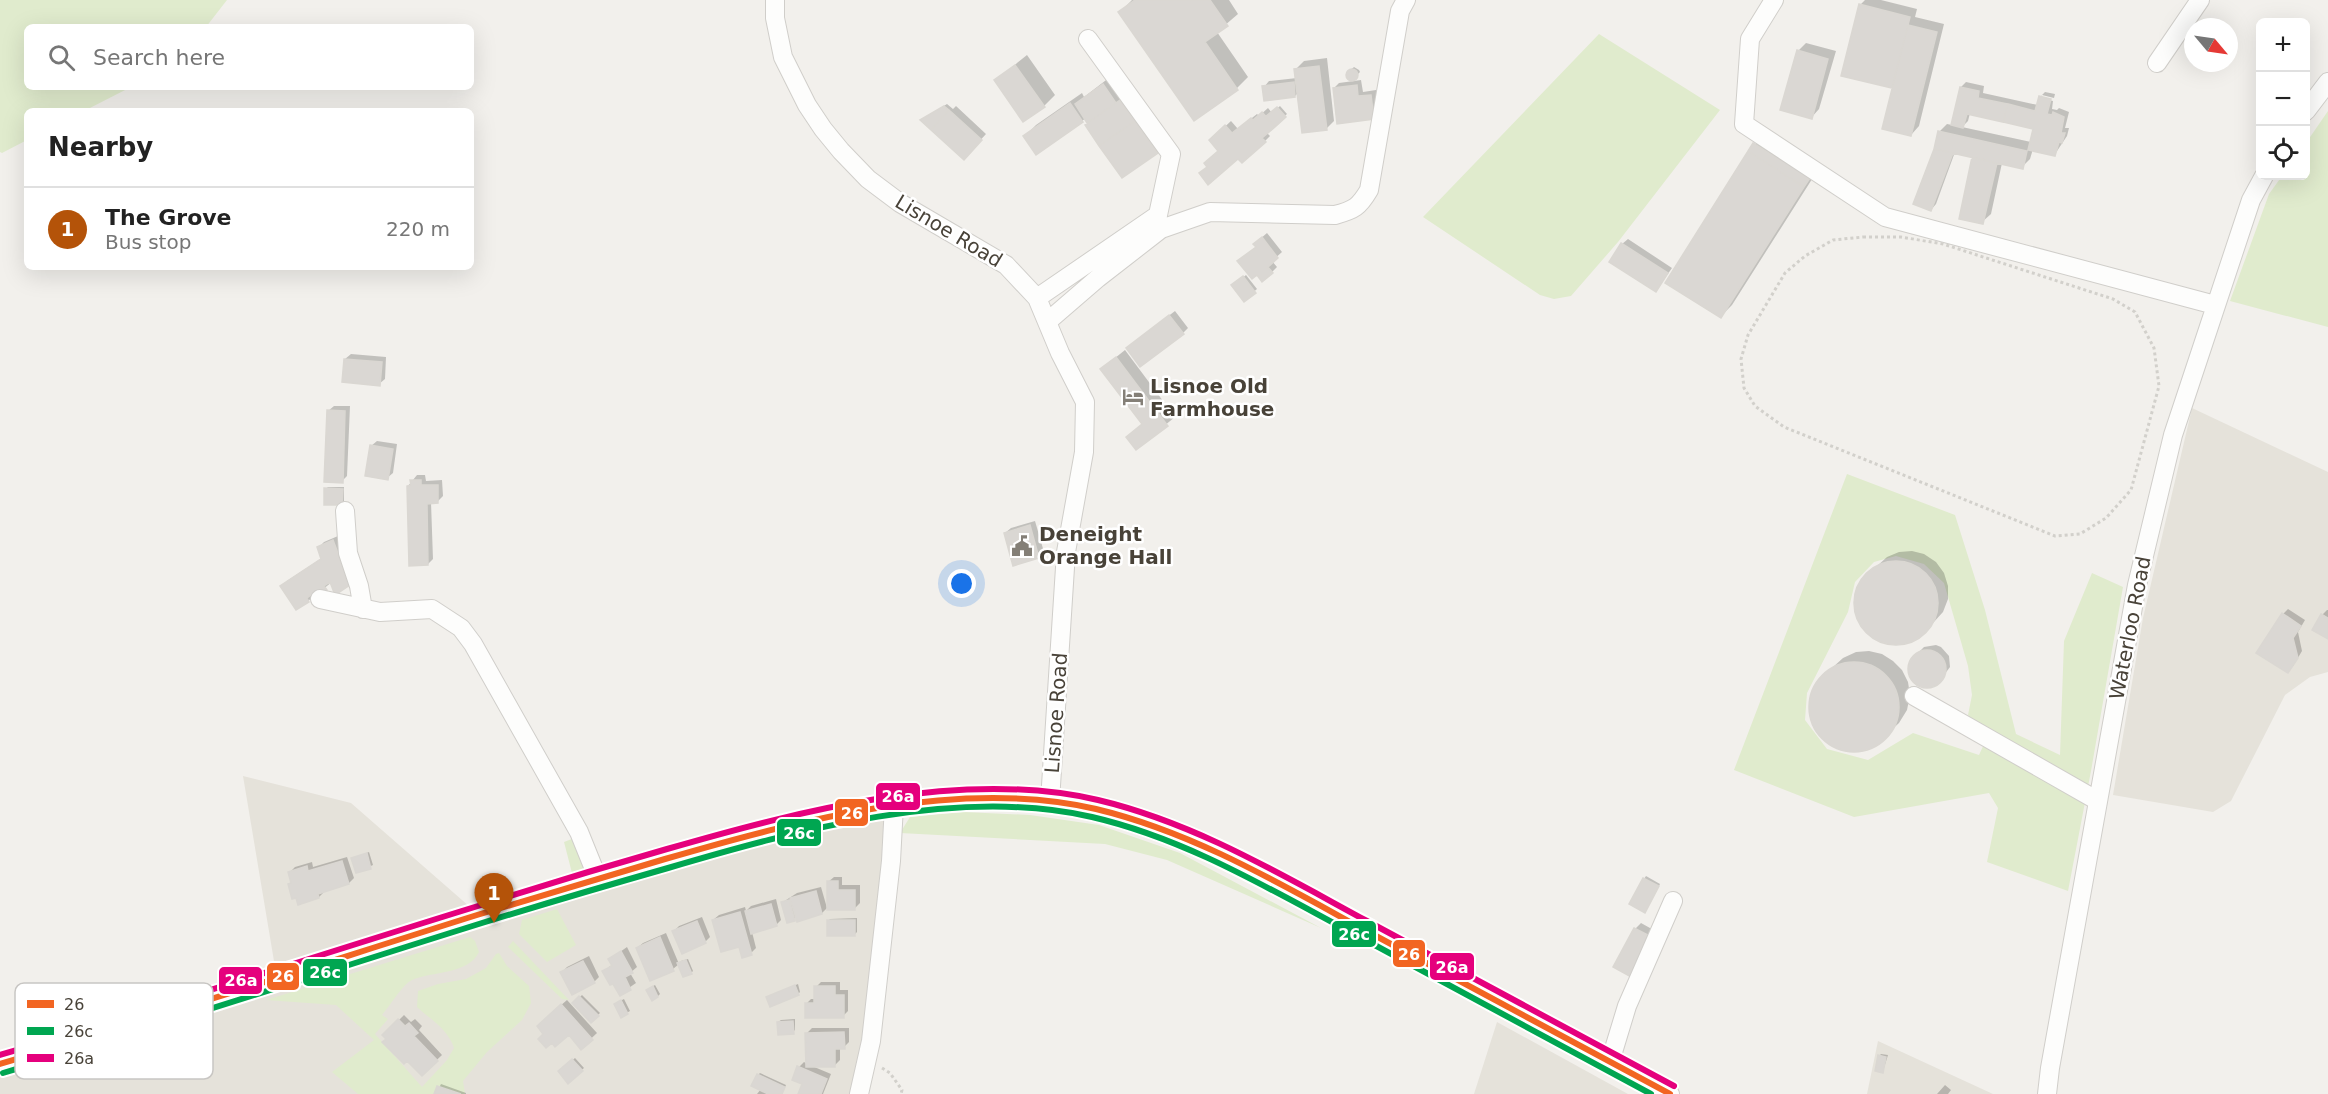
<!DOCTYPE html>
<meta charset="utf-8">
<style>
body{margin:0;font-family:"DejaVu Sans",sans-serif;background:#f6f6f6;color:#222}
.controls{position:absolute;right:18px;top:18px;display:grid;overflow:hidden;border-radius:9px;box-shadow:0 6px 24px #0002}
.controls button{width:54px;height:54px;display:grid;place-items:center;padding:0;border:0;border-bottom:2px solid #e0e0e0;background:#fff;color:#222;font:30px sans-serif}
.compass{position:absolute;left:2184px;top:18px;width:54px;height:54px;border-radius:50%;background:#fff;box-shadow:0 6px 24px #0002;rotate:119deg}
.you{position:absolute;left:962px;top:584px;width:21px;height:21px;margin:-15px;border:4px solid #fff;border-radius:50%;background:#1a73e8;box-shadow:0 0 0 9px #1a73e833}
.badge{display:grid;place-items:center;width:39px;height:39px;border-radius:50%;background:#b45309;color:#fff;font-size:20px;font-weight:700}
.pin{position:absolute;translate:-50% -50px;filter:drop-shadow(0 2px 3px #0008)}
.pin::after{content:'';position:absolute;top:32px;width:21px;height:18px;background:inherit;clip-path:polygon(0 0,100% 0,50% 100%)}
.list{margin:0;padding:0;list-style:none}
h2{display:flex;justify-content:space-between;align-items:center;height:78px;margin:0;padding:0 24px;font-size:26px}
h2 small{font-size:20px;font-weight:400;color:#767676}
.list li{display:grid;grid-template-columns:39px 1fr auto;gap:18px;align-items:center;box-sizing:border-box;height:84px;padding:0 24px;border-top:2px solid #e0e0e0}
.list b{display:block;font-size:22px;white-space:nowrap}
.list p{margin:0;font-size:20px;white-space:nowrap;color:#767676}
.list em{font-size:20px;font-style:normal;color:#767676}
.icon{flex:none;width:33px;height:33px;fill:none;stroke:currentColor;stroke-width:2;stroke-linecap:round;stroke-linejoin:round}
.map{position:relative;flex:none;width:2328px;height:1094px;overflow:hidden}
.search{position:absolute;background:#fff;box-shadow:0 6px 24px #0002;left:24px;top:24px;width:450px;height:66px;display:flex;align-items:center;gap:15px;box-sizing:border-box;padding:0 21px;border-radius:9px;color:#767676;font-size:22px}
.panel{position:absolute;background:#fff;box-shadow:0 6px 24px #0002;left:24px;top:108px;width:450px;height:162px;border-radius:9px}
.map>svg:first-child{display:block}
.residential{fill:#e5e2da}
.green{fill:#e0ebcd;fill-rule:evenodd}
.shadow{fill:#0003;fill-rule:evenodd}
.building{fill:#dad7d3;stroke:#dad7d2;stroke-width:1.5}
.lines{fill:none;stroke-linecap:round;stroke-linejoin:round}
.minor-casing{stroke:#d0ceca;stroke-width:20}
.path{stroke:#d2d0cb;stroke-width:3;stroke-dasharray:3 3;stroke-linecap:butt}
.minor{stroke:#fdfdfc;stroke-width:18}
.bus-1-casing{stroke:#fff;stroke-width:10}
.bus-2-casing{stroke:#fff;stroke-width:10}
.bus-3-casing{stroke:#fff;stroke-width:10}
.bus-1{stroke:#f26522;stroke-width:6}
.bus-2{stroke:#00a651;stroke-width:6}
.bus-3{stroke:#e5007d;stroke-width:6}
.labels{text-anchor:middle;stroke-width:5;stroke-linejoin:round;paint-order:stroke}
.street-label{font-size:20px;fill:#484238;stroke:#fff}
.poi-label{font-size:20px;font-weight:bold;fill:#484238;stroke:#fff;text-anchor:start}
.key{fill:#fff;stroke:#c8c6c3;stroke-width:1.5}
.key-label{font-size:16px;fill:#484238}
.line-badge{stroke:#fff;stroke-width:2}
.badge-label{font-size:16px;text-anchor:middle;font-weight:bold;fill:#fff}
</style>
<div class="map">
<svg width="2328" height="1094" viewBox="0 0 2328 1094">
<rect width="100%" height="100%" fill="#f2f0ec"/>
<path class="residential" d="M2192 408 2328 472V672L2310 677 2285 695 2231 801 2213 812 2113 795 2143 618Z
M243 776 351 803 478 914 894 805 859 1094H0V1064L277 979Z
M1497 1022 1628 1094H1474Z
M1878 1041 1993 1094H1867Z"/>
<path class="green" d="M0 0H227L206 27H27V87H131L84 111H27V140L2 153 0 152Z
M1599 34 1720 110 1618 242 1571 296 1554 299 1540 295 1423 217Z
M2328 111V327L2230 301 2269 194 2282 176H2306V143Z
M1847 474 1955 515 1985 610 2016 734 2060 755 2064 641 2092 573 2123 587 2091 771 2068 891 1987 862 1998 808 1989 793 1854 817 1734 770ZM1896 556 1924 564 1944 583 1968 666 1972 695 1968 715 1985 742 1979 755 1913 733 1868 760 1827 749 1805 720 1807 693 1848 612 1855 582 1874 562Z
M963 812 1030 815 1099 825 1180 853 1321 928 1167 860 1105 844 900 833 910 817Z
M577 837 586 870 572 879 393 933 387 930 572 873 564 842Z
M557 909 576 945 547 962 519 934 522 920Z
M470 937 475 941 479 952C468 975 432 971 412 980 403 984 389 1007 382 1015L388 1019 375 1034 422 1087 447 1060 454 1048C448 1029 431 1020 417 1007L418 991 438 984 466 979 486 968 496 954 499 953 507 966 529 986 531 1003 522 1020 487 1052 463 1081 465 1094H358L332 1072 374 1040 336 1005 266 1000Z
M513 941 569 1000 562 999 508 947Z"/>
<path class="shadow" d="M1132 0H1229L1238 14 1217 32 1248 77 1237 88 1194 119 1120 12Z
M1865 0H1881L1917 9 1915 17 1944 24 1919 126 1911 135 1894 87 1843 75 1860 5Z
M1806 43 1836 51 1819 109 1811 118 1798 51Z
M1027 55 1055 95 1044 106 996 80Z
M1327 58 1334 121 1326 129 1299 92 1295 96 1264 87 1269 81 1297 78 1296 69 1304 61Z
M1354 67 1359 70 1360 72 1352 80 1347 77 1346 74Z
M1114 74 1168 141 1157 152 1089 122 1086 118 1082 121 1025 136 1036 125 1082 93 1084 97Z
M1361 80 1363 92 1376 90 1379 113 1374 118 1334 88 1339 83Z
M1966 82 1984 86 1983 93 2038 105 2042 95V98L2053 101 2052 109 2057 110 2059 108 2069 112 2065 128H2069L2067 136 2055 154 2033 149 2030 159 2022 167 2002 163 1991 214 1982 222 1974 156 1955 152 1936 204 1931 210 1935 149 1939 132 1947 124 1952 125 1961 87ZM1970 113 2035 128 2031 142 1962 127 1968 121Z
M2045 92 2055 94 2054 98 2042 95Z
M947 104 953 109 956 106 986 134 964 158 924 118Z
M1280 106 1287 114 1266 132 1270 136 1265 141 1238 156 1208 166 1220 151 1216 135 1231 121 1238 129 1257 114 1259 116 1268 108 1272 113Z
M1759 139 1814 176 1732 305 1721 316 1667 282Z
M1267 233 1282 252 1272 261 1277 267 1272 272 1257 273 1239 261 1257 246 1260 239Z
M1628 239 1672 268 1656 291 1622 244Z
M1246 275 1257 289 1244 300 1233 286Z
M1175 311 1188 328 1183 333 1133 343Z
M1125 350 1175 417 1137 448 1128 437 1143 423 1110 362Z
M351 354 386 357 385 379 379 384 345 359Z
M334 406H350L347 476 342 481 328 411Z
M377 441 397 444 393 473 387 478 371 446Z
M417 475H425L426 481 442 480 443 496 437 502H431L433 559 428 564 408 486Z
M328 487H344V501L342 503 325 489Z
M1035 521 1044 552 1039 557 1005 533 1011 528Z
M338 536 355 578 332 582 308 601 287 581 322 558 318 548 324 542Z
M1912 551 1924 554 1936 562 1944 573 1948 586V599L1943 612 1922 635 1910 642 1896 644 1883 642 1871 636 1862 626 1857 614 1856 601 1858 589 1865 577 1887 557 1899 552Z
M2288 609 2305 620 2298 632 2302 651 2293 666 2283 614Z
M2327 610H2328V637L2322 615Z
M1936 645 1941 647 1949 656 1950 667 1938 683 1932 686H1920L1912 679 1909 667 1914 656 1920 651 1924 647Z
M1869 651 1882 654 1893 661 1902 670 1908 682 1910 695 1907 710 1899 723 1875 745 1861 750 1846 749 1832 744 1820 734 1813 721 1811 706 1814 691 1821 678 1843 658 1856 652Z
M369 852 373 865 357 872 353 858Z
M347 857 354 878 349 883 324 892 319 897 297 896 289 884 292 881 290 872 295 867 312 862 313 867Z
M1646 876 1660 884 1647 909 1644 879Z
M834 877H842V885H860V903L855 908 828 882Z
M821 887 827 908 822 913 797 916 794 919 783 902 797 893Z
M776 899 781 920 776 925 752 932 756 948 751 953 713 920 719 915 745 907 746 911 751 906Z
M702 917 710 937 705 942 674 931 679 926Z
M857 918V932L855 934 828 921 830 919Z
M1641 923 1659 933 1615 967 1636 928Z
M666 933 679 964 681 961 688 959 693 971 691 973 679 964 673 969 650 979 637 948 643 943Z
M627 947 637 967 630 973 636 983 620 994 604 971 613 964 610 959Z
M589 956 599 977 594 982 562 972 567 967Z
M821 982H840V990H848V1011L843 1016 806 1004 811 999H816V987Z
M798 984 800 992 798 994 767 998Z
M655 985 660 994 658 996 650 988Z
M582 995 600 1013 591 1021 574 1003Z
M624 999 630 1011 621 1016 618 1002Z
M567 1000 597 1033 581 1048 569 1033H545L544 1020Z
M404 1015 411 1022 415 1019 422 1026 419 1030 442 1055 422 1074 384 1035Z
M795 1019V1030L793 1032 778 1022 781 1020Z
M812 1028H849V1042L844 1047H840V1060L835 1065 812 1066 831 1074 823 1094H799L804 1083 799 1067 804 1062 807 1064V1033Z
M1881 1054 1888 1055 1883 1071 1879 1056Z
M575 1058 584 1068 568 1081 560 1071Z
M760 1073 786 1085 782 1094H757L761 1089 758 1075Z
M441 1084 466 1093V1094H436Z
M1945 1085 1951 1090 1948 1094H1937Z"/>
<path class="building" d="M1135 0H1210L1228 26 1205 42 1238 90 1194 121 1118 12Z
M1859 4 1910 17 1892 88 1841 76Z
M1908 25 1937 32 1911 136 1882 129Z
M1797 50 1828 59 1812 119 1780 110Z
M1015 65 1045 107 1023 122 994 80Z
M1319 66 1327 130 1302 133 1294 69Z
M1346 75a6 6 0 1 1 12 0a6 6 0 1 1-12 0Z
M1294 82 1295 97 1264 101 1262 86Z
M1103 84 1116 103 1087 123 1075 104Z
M1357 85 1358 96 1371 95 1374 119 1337 124 1333 88Z
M1960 87 1979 91 1978 98 2008 104 2003 122 1967 114 1963 128 1951 125Z
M2039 96 2051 99 2047 114 2052 115 2053 112 2064 117 2061 133H2065L2062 143 2059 142 2055 156 2028 150 2033 129 2003 122 2008 104 2035 111Z
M1120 100 1135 121 1099 146 1085 125Z
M1070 103 1083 122 1036 155 1023 136Z
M944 106 949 110 931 130 920 120Z
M1277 107 1286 117 1275 127 1265 117Z
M949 110 982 140 964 160 931 130Z
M1262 112 1275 127 1262 138 1266 142 1242 163 1238 159 1208 185 1199 173 1207 167 1204 163 1218 151 1209 140 1225 125 1232 133 1251 118 1253 120Z
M1135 121 1158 153 1122 178 1099 146Z
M1938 131 2027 151 2023 169 1934 149Z
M1753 143 1810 178 1804 187 1748 151Z
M1934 149 1953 153 1931 211 1913 204Z
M1748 151 1804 187 1721 318 1665 283Z
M1972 157 1997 163 1983 224 1959 219Z
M1262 237 1278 258 1268 267 1273 273 1262 282 1257 275 1252 279 1237 261 1256 247 1253 244Z
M1621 243 1668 273 1656 292 1609 262Z
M1243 276 1256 293 1244 302 1231 285Z
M1169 315 1184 334 1140 367 1126 348Z
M1116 357 1168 426 1136 450 1126 437 1142 424 1100 369Z
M344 359 382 362 380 386 342 382Z
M327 410 345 411 343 483 324 482Z
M370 445 393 449 388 480 365 476Z
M410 480H421V485H438V503L427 504 428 565 409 566 407 486 411 485Z
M324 488 343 489 342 505H324Z
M1030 525 1039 558 1013 566 1004 533Z
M333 540 350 585 335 595 330 582 324 586 327 590 313 598 311 595 307 598 309 602 296 610 280 586 321 559 317 547Z
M1854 603a42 42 0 1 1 84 0a42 42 0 1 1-84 0Z
M2282 613 2301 626 2293 638 2298 658 2288 673 2256 653Z
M2321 614 2328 618V639L2312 630Z
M1908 669a19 19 0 1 1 38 0a19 19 0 1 1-38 0Z
M1809 707a45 45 0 1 1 90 0a45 45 0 1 1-90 0Z
M367 853 371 869 356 873 351 858Z
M342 861 349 884 318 894 319 898 298 905 296 898 292 899 288 884 291 883 288 872 307 866 308 871Z
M1643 878 1659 886 1645 913 1629 904Z
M827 881H838V890H855V910H827Z
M816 891 822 914 797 922 790 898Z
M789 900 795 921 787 923 781 902Z
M771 904 777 926 751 934 745 911Z
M740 912 752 955 742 958 739 947 721 952 712 920Z
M827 920H855V936H827Z
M697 921 706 943 682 954 672 931Z
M1634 928 1654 938 1633 978 1613 967Z
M660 937 674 971 650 981 636 948Z
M621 951 633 973 625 977 631 990 620 996 613 984 610 985 602 971 612 966 608 959Z
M686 960 692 974 683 977 677 963Z
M583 961 595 983 572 995 560 972Z
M795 985 799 995 770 1007 766 997Z
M653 986 658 997 652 1001 646 990Z
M814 986H835V995H844V1018H805V1003H814Z
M579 996 599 1016 591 1023 572 1003Z
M621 1000 628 1014 621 1018 614 1004Z
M561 1004 593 1040 581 1050 569 1035 555 1047 552 1043 546 1048 538 1039 543 1034 537 1026Z
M398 1019 405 1026 409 1023 418 1033 414 1036 438 1061 422 1076 407 1061 404 1064 382 1042 386 1039 382 1035Z
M793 1021 794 1034 778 1035 777 1022Z
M844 1032 845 1049H835V1067H806L805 1033Z
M1878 1055 1886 1057 1883 1073 1875 1071Z
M572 1059 583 1071 568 1084 558 1071Z
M797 1066 827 1079 821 1094H798L802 1084 792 1080Z
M757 1074 785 1087 782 1094H768L751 1086Z
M437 1086 461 1094H434Z"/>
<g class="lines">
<defs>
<path id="minor" d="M775 0V18L783 57 807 105 823 129 841 151 868 179 900 203 1006 265 1037 298 1060 353 1085 402 1084 452 1066 552 1050 801
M1774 0 1750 39 1744 124 1885 217 2215 305
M2157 63 2200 0
M2306 111 2328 82
M1037 298 1158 215 1171 154 1088 39
M1047 322 1098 278 1161 229 1210 212 1335 215C1354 210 1359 207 1369 190L1400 11 1406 0
M345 511 348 553 359 586 363 609
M320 599 380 612 432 609 461 628 473 644 579 832 598 879
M1914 696 2098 801
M1610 1062 1627 1006 1673 901
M0 1064C194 1007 386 942 580 884 732 840 889 787 1049 801 1111 807 1169 832 1226 855L1670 1094
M859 1094 871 1041 891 861 894 805
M2047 1094 2050 1068 2137 585 2173 435 2251 200 2264 176"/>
</defs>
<use href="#minor" class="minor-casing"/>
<path class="path" d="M1863 237H1901L1943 244 2113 299 2135 312 2154 348 2159 386 2131 490 2106 518 2080 534 2055 536 1784 427 1755 406 1744 388 1741 359 1748 335 1785 273 1805 256 1833 240Z
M882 1068 890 1073 902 1090 901 1094"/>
<use href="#minor" class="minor"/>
<defs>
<path id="bus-1" d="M0 1064C160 1016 318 965 477 915 540 896 603 877 665 859 796 821 960 777 1096 809 1192 832 1277 882 1363 929 1466 984 1568 1039 1670 1094"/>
<path id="bus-2" d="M3 1073C163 1025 322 973 482 923 544 904 605 886 668 868 797 830 958 786 1092 817 1187 839 1271 890 1356 935 1455 988 1553 1041 1651 1094"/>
<path id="bus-3" d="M0 1055C160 1007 319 955 478 906 541 886 604 867 667 849 799 811 962 768 1098 800 1195 823 1280 874 1367 921 1469 976 1572 1031 1674 1086"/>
</defs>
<use href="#bus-1" class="bus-1-casing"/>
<use href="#bus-2" class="bus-2-casing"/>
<use href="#bus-3" class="bus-3-casing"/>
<use href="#bus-1" class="bus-1"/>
<use href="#bus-2" class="bus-2"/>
<use href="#bus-3" class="bus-3"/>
</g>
<defs>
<symbol id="hotel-bare" viewBox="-9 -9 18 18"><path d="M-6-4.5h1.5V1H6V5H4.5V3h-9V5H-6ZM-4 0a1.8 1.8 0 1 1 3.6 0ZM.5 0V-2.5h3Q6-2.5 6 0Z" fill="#847f77" stroke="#fff" stroke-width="2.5" paint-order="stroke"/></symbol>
<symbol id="civic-bare" viewBox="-9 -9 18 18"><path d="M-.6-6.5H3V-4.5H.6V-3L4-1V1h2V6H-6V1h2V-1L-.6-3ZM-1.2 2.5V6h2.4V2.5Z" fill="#847f77" stroke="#fff" stroke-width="2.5" paint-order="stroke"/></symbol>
</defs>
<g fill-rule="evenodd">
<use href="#hotel-bare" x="1118" y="382" width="30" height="30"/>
<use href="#civic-bare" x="1007" y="531" width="30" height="30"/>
</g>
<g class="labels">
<g class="street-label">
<text transform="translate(949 231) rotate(31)" y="7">Lisnoe Road</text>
<text transform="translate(2130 628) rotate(-79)" y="7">Waterloo Road</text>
<text transform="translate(1056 713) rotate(-86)" y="7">Lisnoe Road</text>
</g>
<g class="poi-label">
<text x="1150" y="393">Lisnoe Old<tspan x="1150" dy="23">Farmhouse</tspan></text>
<text x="1039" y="541">Deneight<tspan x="1039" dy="23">Orange Hall</tspan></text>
</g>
</g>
<rect x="15" y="983" width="198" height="96" rx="9" class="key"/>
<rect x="27" y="1000" width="27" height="8" fill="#f26522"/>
<rect x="27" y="1027" width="27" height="8" fill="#00a651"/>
<rect x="27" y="1054" width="27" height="8" fill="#e5007d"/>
<g class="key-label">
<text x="64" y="1010">26</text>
<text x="64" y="1037">26c</text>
<text x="64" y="1064">26a</text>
</g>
<g class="line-badge">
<rect x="875" y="782" width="46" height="29" rx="6" fill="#e5007d"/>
<rect x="834" y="798" width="35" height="29" rx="6" fill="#f26522"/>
<rect x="776" y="818" width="46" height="29" rx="6" fill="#00a651"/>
<rect x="1331" y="920" width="46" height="28" rx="6" fill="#00a651"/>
<rect x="1392" y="939" width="34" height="29" rx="6" fill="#f26522"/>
<rect x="1429" y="952" width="46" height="29" rx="6" fill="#e5007d"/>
<rect x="302" y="958" width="46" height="29" rx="6" fill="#00a651"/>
<rect x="266" y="962" width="34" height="29" rx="6" fill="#f26522"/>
<rect x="218" y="966" width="45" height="29" rx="6" fill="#e5007d"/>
</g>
<g class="badge-label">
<text x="898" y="802">26a</text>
<text x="852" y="819">26</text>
<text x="799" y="839">26c</text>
<text x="1354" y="940">26c</text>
<text x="1409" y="960">26</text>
<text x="1452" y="973">26a</text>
<text x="325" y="978">26c</text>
<text x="283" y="982">26</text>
<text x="241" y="986">26a</text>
</g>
</svg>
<div class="controls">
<button>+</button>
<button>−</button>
<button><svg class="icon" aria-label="locate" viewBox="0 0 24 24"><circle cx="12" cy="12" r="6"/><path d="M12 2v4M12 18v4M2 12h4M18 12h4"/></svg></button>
</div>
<svg class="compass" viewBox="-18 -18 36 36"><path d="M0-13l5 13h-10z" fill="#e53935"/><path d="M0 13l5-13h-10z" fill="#767676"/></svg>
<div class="you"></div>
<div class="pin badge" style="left:494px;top:923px">1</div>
<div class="search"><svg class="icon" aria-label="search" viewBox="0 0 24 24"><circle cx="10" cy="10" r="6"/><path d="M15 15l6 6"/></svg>Search here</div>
<section class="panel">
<h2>Nearby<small></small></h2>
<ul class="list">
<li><span class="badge">1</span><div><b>The Grove</b><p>Bus stop</p></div><em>220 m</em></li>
</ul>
</section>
</div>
